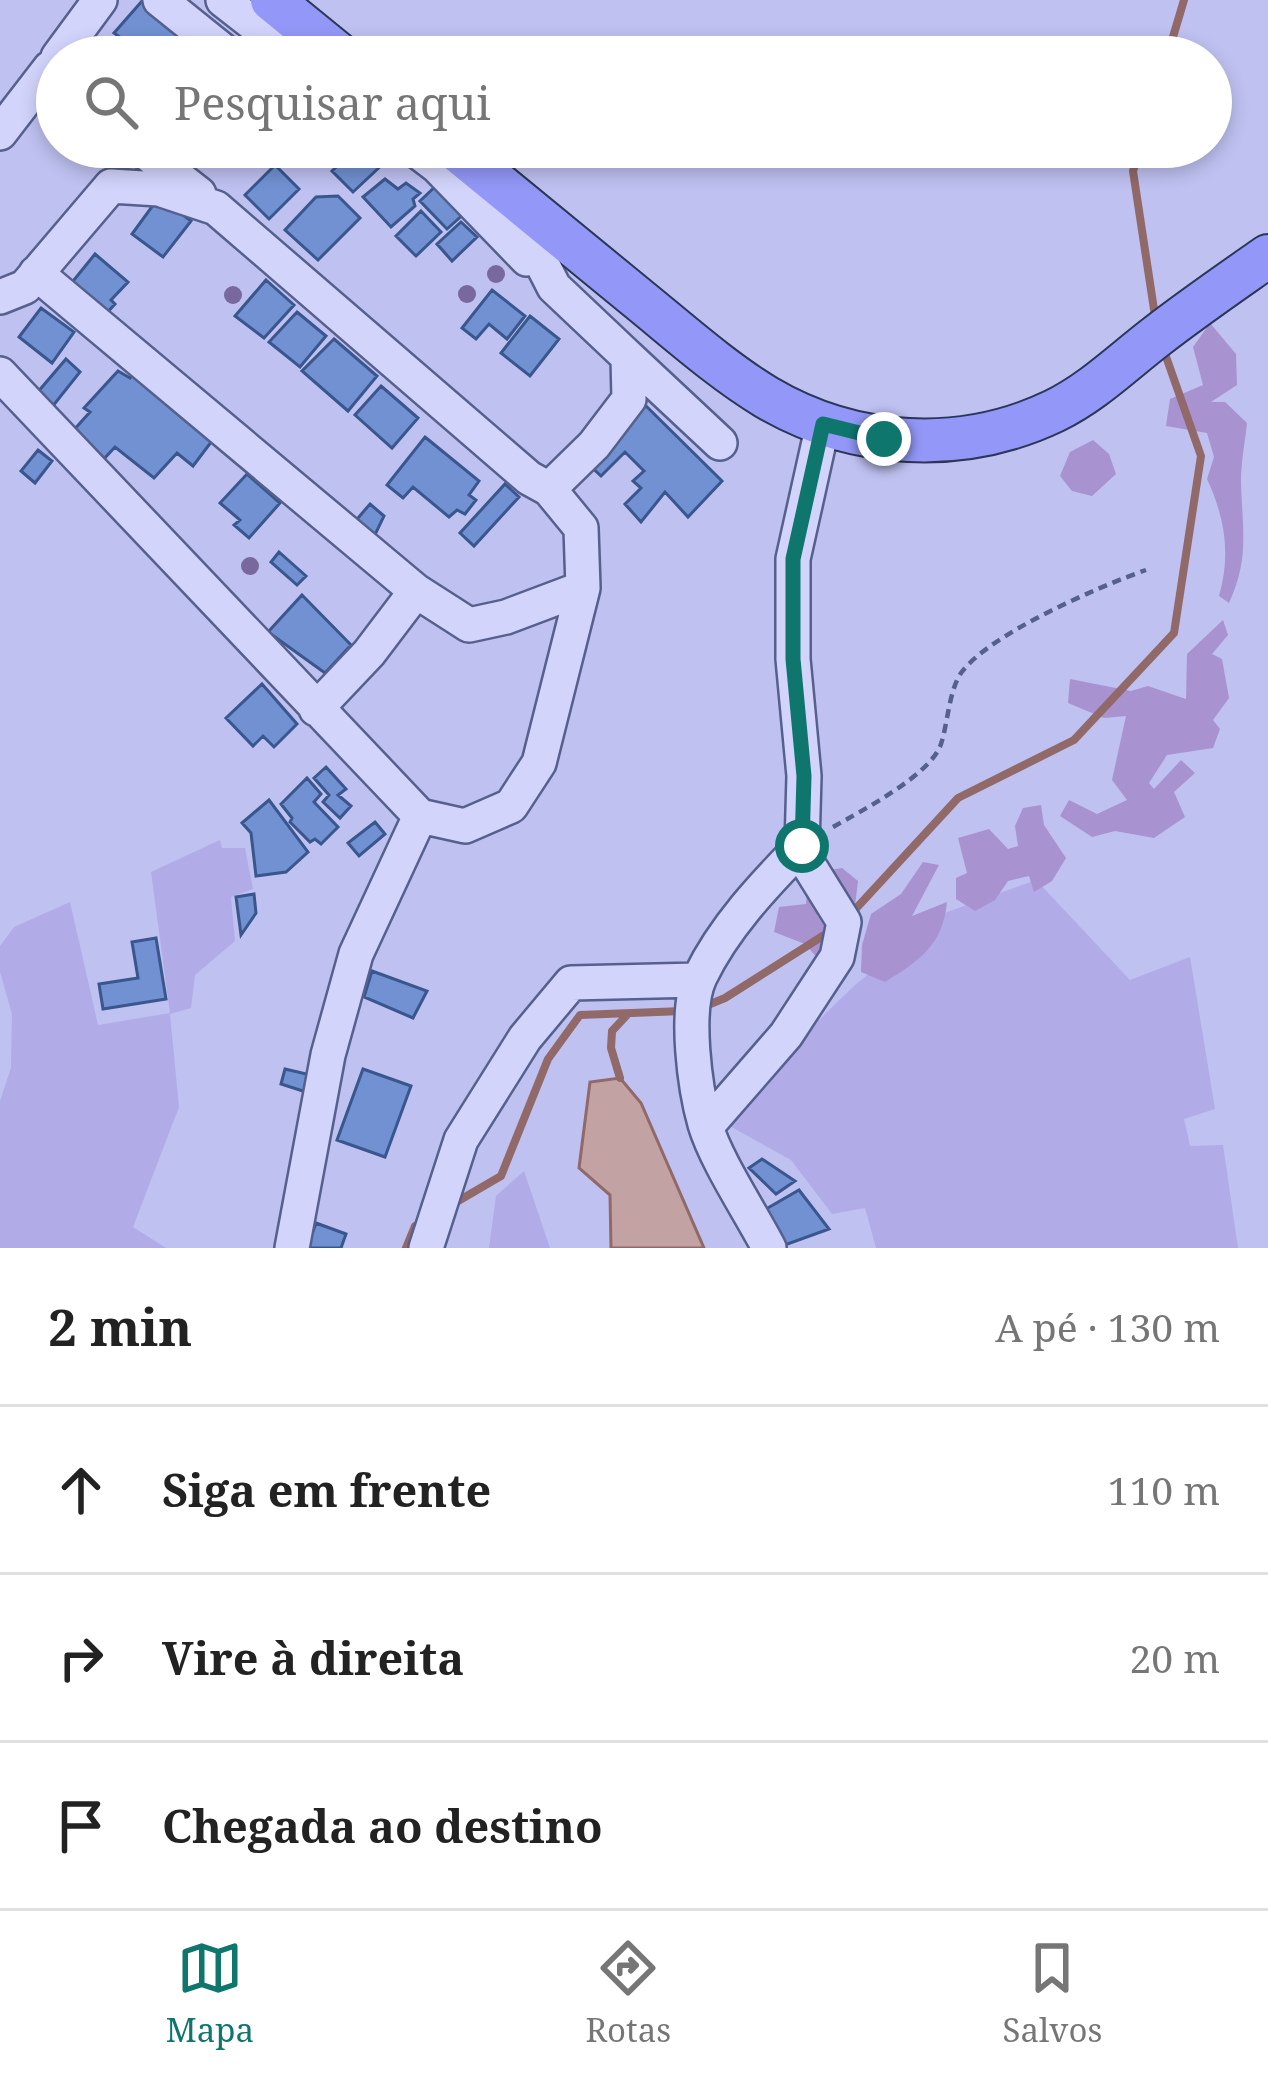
<!DOCTYPE html>
<html lang="pt">
<meta charset="utf-8">
<style>
body{margin:0;font-family:"Noto Serif",serif;background:#f6f6f6;color:#222}
.stop{position:absolute;width:36px;height:36px;margin:-27px;border:9px solid #0f766e;border-radius:50%;background:#fff}
.stop.end{background:#0f766e;border-color:#fff;box-shadow:0 3px 12px #0008}
.list{margin:0;padding:0;list-style:none}
h2{display:flex;justify-content:space-between;align-items:center;height:156px;margin:0;padding:0 48px;font-size:51px}
h2 small{font-size:39px;font-weight:400;color:#767676}
.list li{display:grid;grid-template-columns:78px 1fr auto;gap:36px;align-items:center;box-sizing:border-box;height:168px;padding:0 48px;border-top:3px solid #e0e0e0}
.list b{display:block;font-size:45px;white-space:nowrap}
.list em{font-size:39px;font-style:normal;color:#767676}
.icon{flex:none;width:66px;height:66px;fill:none;stroke:currentColor;stroke-width:2;stroke-linecap:round;stroke-linejoin:round}
.map{position:relative;flex:none;width:1268px;height:1248px;overflow:hidden}
.search{position:absolute;background:#fff;box-shadow:0 6px 18px #0003;left:36px;right:36px;top:36px;height:132px;display:flex;align-items:center;gap:30px;box-sizing:border-box;padding:0 42px;border-radius:66px;color:#767676;font-size:45px}
.sheet{height:660px;background:#fff}
nav{display:flex;justify-content:space-around;align-items:center;box-sizing:border-box;height:168px;border-top:3px solid #e0e0e0;background:#fff;font-size:33px;color:#767676}
nav a{display:grid;justify-items:center;gap:6px}
nav .on{color:#0f766e}
.map>svg:first-child{display:block}
.farmland{fill:#b1abe8}
.green{fill:#a992d0}
.water{fill:#c3a2a3;stroke:#916969;stroke-width:3}
.lines{fill:none;stroke-linecap:round;stroke-linejoin:round}
.stream{stroke:#916969;stroke-width:8}
.building{fill:#7191d3;stroke:#39568d;stroke-width:3}
.minor-casing{stroke:#55618c;stroke-width:38}
.major-casing{stroke:#2a3759;stroke-width:46}
.path{stroke:#55618c;stroke-width:4.5;stroke-dasharray:9 6;stroke-linecap:butt}
.minor{stroke:#d3d4fc;stroke-width:33}
.major{stroke:#9398f8;stroke-width:42}
.tree{fill:#78689d}
.route{stroke:#0f766e;stroke-width:15}
</style>
<div class="map">
<svg width="1268" height="1248" viewBox="0 0 1268 1248">
<rect width="100%" height="100%" fill="#bfc1f1"/>
<path class="farmland" d="M220 840 222 848H245L253 889 231 897 235 941 195 975 191 1008 170 1014 179 1107 133 1227 166 1248H0V1101L11 1068 12 1014 0 972V946L14 927 70 902 98 1025 170 1013 151 872Z
M1036 880 1130 980 1190 957 1215 1109 1184 1119 1190 1146 1223 1145 1238 1248H876L865 1208 832 1214 791 1160 717 1119 855 985 942 914Z
M524 1171 550 1248H489L496 1196Z"/>
<path class="green" d="M1210 323 1236 354 1237 385 1211 402H1225L1247 423C1245 442 1241 462 1241 481 1242 528 1250 558 1229 603L1219 596C1231 554 1225 518 1207 479L1214 457 1207 433 1166 426 1170 399 1203 385 1193 347Z
M1093 440 1109 454 1116 474 1092 496 1072 491 1060 476 1070 452Z
M1223 620 1228 635 1212 654 1222 659 1229 698 1213 720 1220 729 1213 748 1167 755 1149 783 1154 789 1181 760 1195 773 1174 792 1185 817 1154 838 1115 831 1092 837 1060 816 1069 800 1097 814 1127 800 1112 780 1126 716 1104 718 1068 703 1070 679 1131 691 1148 686 1186 699 1187 654Z
M1041 805 1044 825 1066 858 1052 881 1034 892 1029 876 1008 881 995 900 975 911 956 899V878L967 873 958 838 989 829 1008 849 1018 846 1015 826 1023 808Z
M923 862 939 865 912 916 947 902C943 945 919 961 885 982L861 972 862 945 871 914 901 894Z
M842 868 858 881 855 906 817 915 834 941 820 961 805 944 774 932 779 907 806 904 808 873Z"/>
<path class="water" d="M620 1078 641 1103 704 1248H611L610 1195 579 1168 590 1082Z"/>
<g class="lines">
<path class="stream" d="M1167 57 1184 0
M1141 147 1133 171 1155 316
M850 915 958 798 1074 740 1174 633 1201 456 1163 348
M703 1007 725 998 829 932
M620 1078 611 1048 612 1031 627 1015
M453 1204 501 1176 548 1059 580 1015 683 1011
M406 1248 415 1226 425 1221"/>
</g>
<path class="building" d="M142 1 211 57H132L135 48 114 33Z
M358 147 400 148 353 192 332 171Z
M275 165 299 189 269 219 245 195Z
M385 179 398 189 406 183 420 193 413 199 415 206 391 227 363 197Z
M439 183 467 211 447 229 420 201Z
M338 196 360 218 318 260 285 230 316 197Z
M159 197 191 221 163 257 132 234Z
M421 211 441 232 416 256 396 236Z
M461 222 477 237 452 261 437 244Z
M95 254 128 282 111 300 115 304 104 316 69 286Z
M266 280 294 305 264 338 235 316Z
M492 290 525 316 507 339 489 324 476 339 462 328Z
M41 308 74 332 52 363 19 337Z
M297 312 326 336 300 367 269 342Z
M530 316 559 339 530 376 501 353Z
M334 339 377 376 348 411 302 371Z
M66 359 80 372 52 407 37 393Z
M118 371 130 378 134 372 212 441 193 466 177 453 154 478 115 447 101 462 72 432 90 412 84 408Z
M381 386 418 418 392 448 355 415Z
M643 403 722 481 688 517 665 492 641 522 625 504 641 488 633 481 644 471 625 452 601 476 586 462Z
M425 437 479 481 469 495 476 500 465 514 457 510 449 517 413 487 403 498 387 485Z
M38 450 52 461 35 483 21 471Z
M247 474 280 503 249 538 234 525 240 520 220 503Z
M505 484 519 497 474 546 460 533Z
M370 504 384 516 372 541 352 525Z
M279 552 306 576 297 585 271 562Z
M302 595 351 645 325 673 268 632Z
M262 684 297 724 274 747 263 736 253 746 226 718Z
M326 767 346 789 338 795 351 806 340 818 323 802 329 795 314 778Z
M307 778 321 794 314 802 338 827 321 844 315 839 310 842 290 822 292 818 281 804Z
M269 800 308 852 286 872 256 876 251 833 242 823Z
M375 822 385 834 359 856 348 843Z
M254 894 256 913 241 935 236 897Z
M156 938 166 999 103 1009 99 984 138 978 132 942Z
M372 971 427 991 413 1018 364 997Z
M285 1069 311 1075 306 1092 281 1084Z
M363 1069 411 1086 385 1157 337 1140Z
M762 1159 795 1181 776 1194 749 1168Z
M799 1190 829 1229 785 1245 766 1209Z
M316 1223 346 1234 341 1248H307Z"/>
<g class="lines">
<defs>
<path id="minor" d="M160 0 231 57
M223 0 296 57
M58 57 100 0
M0 133 50 68 57 74
M139 147 199 194
M412 147 437 166 527 259
M509 199 554 287 628 357 629 399 594 445 549 489
M36 273 416 591
M0 297 25 287 111 186 159 189 216 208 529 478 549 489 581 528 583 588 539 763 511 806 465 826 420 816
M628 357 720 443
M0 374 420 816 356 954 328 1055 292 1248
M316 709 369 653 416 591 469 625 506 617 583 588
M706 1127 786 1035 837 957 844 922 808 864 802 846
M426 1248 461 1140 525 1038 571 983 698 980
M769 1248C751 1213 716 1161 705 1124 695 1089 684 1011 700 977 724 927 764 885 802 846L804 776 793 659V559L823 424"/>
<path id="major" d="M272 0 342 57
M453 147C514 197 575 247 636 297 678 331 720 369 766 397 854 449 962 455 1054 411 1093 392 1123 362 1157 336 1193 308 1231 282 1268 256"/>
</defs>
<use href="#minor" class="minor-casing"/>
<use href="#major" class="major-casing"/>
<path class="path" d="M833 827C861 811 931 775 941 744 948 722 949 691 961 673 989 634 1100 586 1146 570"/>
<use href="#minor" class="minor"/>
<use href="#major" class="major"/>
</g>
<g class="tree">
<circle cx="496" cy="274" r="9"/>
<circle cx="467" cy="294" r="9"/>
<circle cx="233" cy="295" r="9"/>
<circle cx="250" cy="566" r="9"/>
</g>
<g class="lines">
<path class="route" d="M802 846 804 776 793 659V559L823 424 884 439"/>
</g>
</svg>
<div class="stop" style="left:802px;top:846px"></div>
<div class="stop end" style="left:884px;top:439px"></div>
<div class="search"><svg class="icon" aria-label="search" viewBox="0 0 24 24"><circle cx="10" cy="10" r="6"/><path d="M15 15l6 6"/></svg>Pesquisar aqui</div>
</div>
<section class="sheet">
<h2>2 min<small>A pé · 130 m</small></h2>
<ul class="list">
<li><svg class="icon" aria-label="ahead" viewBox="0 0 24 24"><path d="M12 20V5M6 11l6-6 6 6"/></svg><div><b>Siga em frente</b></div><em>110 m</em></li>
<li><svg class="icon" aria-label="right" viewBox="0 0 24 24"><path d="M7 20v-9h11M14 6l5 5-5 5"/></svg><div><b>Vire à direita</b></div><em>20 m</em></li>
<li><svg class="icon" aria-label="arrive" viewBox="0 0 24 24"><path d="M6 21V4h12l-3 4 3 4H6"/></svg><div><b>Chegada ao destino</b></div></li>
</ul>
</section>
<nav>
<a class="on"><svg class="icon" aria-label="map" viewBox="0 0 24 24"><path d="M3 6l6-2 6 2 6-2v14l-6 2-6-2-6 2zM9 4v14M15 6v14"/></svg>Mapa</a>
<a><svg class="icon" aria-label="directions" viewBox="0 0 24 24"><path d="M12 3l9 9-9 9-9-9zM9 14v-3h6M13 9l2 2-2 2"/></svg>Rotas</a>
<a><svg class="icon" aria-label="saved" viewBox="0 0 24 24"><path d="M7 4h10v16l-5-4-5 4z"/></svg>Salvos</a>
</nav>
